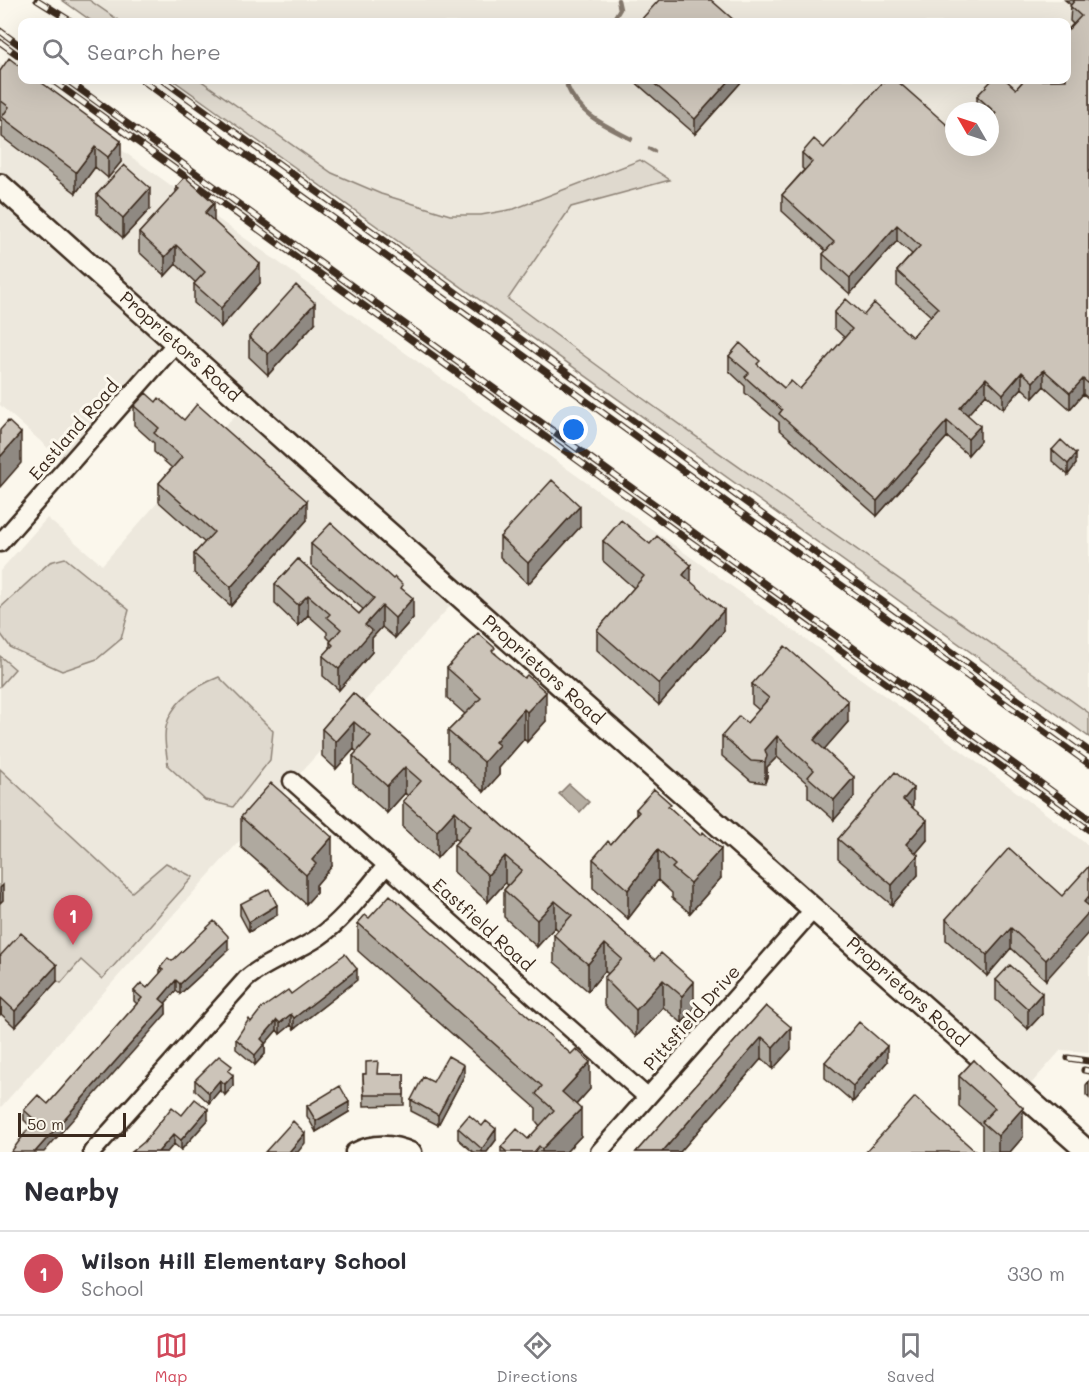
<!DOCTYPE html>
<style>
body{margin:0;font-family:Mali,sans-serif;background:#f7f7f7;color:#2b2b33}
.compass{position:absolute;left:945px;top:102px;width:54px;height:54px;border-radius:50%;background:#fff;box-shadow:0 6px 24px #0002;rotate:309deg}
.scale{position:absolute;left:18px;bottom:15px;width:108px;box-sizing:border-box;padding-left:6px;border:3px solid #3b2a1e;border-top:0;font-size:16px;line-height:21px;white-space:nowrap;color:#3b2a1e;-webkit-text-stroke:4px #fbf7ec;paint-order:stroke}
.you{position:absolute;left:574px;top:430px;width:21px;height:21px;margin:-15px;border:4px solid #fff;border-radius:50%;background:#1a73e8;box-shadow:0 0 0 9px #1a73e833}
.badge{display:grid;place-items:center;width:39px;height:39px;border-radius:50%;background:#d1495b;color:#fff;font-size:20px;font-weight:700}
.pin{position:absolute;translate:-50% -50px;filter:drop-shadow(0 2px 3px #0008)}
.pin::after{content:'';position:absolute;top:32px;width:21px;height:18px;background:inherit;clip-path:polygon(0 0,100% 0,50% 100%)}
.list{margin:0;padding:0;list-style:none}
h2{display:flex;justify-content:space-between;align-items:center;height:78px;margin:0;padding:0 24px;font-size:26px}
h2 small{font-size:20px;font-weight:400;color:#7c7c81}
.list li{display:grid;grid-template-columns:39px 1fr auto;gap:18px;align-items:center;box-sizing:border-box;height:84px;padding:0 24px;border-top:2px solid #e1e1e2}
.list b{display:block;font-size:22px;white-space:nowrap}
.list p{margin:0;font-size:20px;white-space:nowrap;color:#7c7c81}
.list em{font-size:20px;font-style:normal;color:#7c7c81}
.icon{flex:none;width:33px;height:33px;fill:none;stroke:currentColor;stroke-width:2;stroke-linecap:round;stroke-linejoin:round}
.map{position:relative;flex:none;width:1089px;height:1152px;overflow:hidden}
.search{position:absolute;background:#fff;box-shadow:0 6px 24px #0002;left:18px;right:18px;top:18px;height:66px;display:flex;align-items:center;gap:15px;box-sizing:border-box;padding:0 21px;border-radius:12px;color:#7c7c81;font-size:22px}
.sheet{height:162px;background:#fff}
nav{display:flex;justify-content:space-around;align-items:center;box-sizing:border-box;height:84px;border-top:2px solid #e1e1e2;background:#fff;font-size:16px;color:#7c7c81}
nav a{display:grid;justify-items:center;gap:3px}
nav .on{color:#d1495b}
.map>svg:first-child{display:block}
.built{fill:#ede8dd;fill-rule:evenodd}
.green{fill:#dfd9ce;stroke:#8d8276;stroke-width:1.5}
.water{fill:#b6aea2;stroke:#85796d;stroke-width:1.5}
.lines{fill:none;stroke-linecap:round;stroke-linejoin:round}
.stream{stroke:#85796d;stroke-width:4.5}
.minor-casing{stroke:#3b2a1e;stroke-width:21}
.tertiary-casing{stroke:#3b2a1e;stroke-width:26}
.minor{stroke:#fbf7ec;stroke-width:16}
.tertiary{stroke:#fbf7ec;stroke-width:21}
.rail-casing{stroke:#3b2a1e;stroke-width:7}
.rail{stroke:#fbf7ec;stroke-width:4.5;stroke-dasharray:14;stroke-linecap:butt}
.wall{fill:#afa99f;stroke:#3b2a1e;stroke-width:1.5}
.shaded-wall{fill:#8f8982;stroke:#3b2a1e;stroke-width:1.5}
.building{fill:#ccc4b9;stroke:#3b2a1e;stroke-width:1.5}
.labels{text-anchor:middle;stroke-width:6;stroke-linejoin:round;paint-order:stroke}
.street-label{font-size:18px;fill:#3b2a1e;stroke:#fbf7ec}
</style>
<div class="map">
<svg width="1089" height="1152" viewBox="0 0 1089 1152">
<rect width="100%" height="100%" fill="#fbf7ec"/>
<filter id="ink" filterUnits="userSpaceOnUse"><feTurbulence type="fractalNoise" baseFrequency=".0167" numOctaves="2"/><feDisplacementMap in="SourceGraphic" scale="12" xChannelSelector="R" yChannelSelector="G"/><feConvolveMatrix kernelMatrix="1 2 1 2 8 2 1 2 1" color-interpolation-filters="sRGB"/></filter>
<g filter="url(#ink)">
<path class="built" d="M89 0H1089V713L858 549 667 419 508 299 571 207 669 179 639 160 514 209 481 215H450L381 194 332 173 200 80H1066V22H121ZM954 111H990V147H954Z
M0 63 959 749 1089 846V1052L1061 1050 1022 1094 460 595 0 1108V571L47 518 102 565 246 403 177 343 68 466 0 405Z"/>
<path class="green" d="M62 0H89L121 22H93Z
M173 80H200L332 173 381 194 450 215H481L514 209 640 160 670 180 571 207 508 299C698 443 896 574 1089 713V737Z
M65 558 129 610 121 639 97 659 62 671 11 648 0 633V608L50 562Z
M0 656 15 669 0 686Z
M219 677 273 731 270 760 233 807 205 800 168 766C167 754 163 738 166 727 172 700 196 686 219 677Z
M0 769 132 892 166 863 193 877 102 979 81 960 61 983 57 981 0 972V903L3 900 0 898Z"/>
<path class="water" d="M569 784 589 802 580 812 559 794Z"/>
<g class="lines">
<path class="stream" d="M612 22 620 9 618 0
M571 80 567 86C579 115 606 126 631 139
M650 149 654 151"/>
<defs>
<path id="minor" d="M0 543 177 342
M292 781 647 1097
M92 1152 246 979C268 960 296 953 319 937 345 919 365 890 386 866
M354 1152C373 1142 393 1143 413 1152
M599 1152 814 909"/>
<g id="tertiary">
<path id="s1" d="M0 185 349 498 1088 1152"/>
</g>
</defs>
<use href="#minor" class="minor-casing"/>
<use href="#tertiary" class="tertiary-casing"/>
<use href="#minor" class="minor"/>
<use href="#tertiary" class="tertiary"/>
<defs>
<path id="rail" d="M37 0 72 22
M0 31 22 47
M0 42 22 58
M52 80 1089 830
M67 80 1089 818
M142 80 1089 764
M163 80 1089 751
M1068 1058 1089 1061
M1084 1070 1089 1071"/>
</defs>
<use href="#rail" class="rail-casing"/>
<use href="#rail" class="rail"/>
</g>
<path class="wall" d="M1065 0H1089V399L1083 394 1070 409 1044 386 1033 398 1022 388 1003 409 986 394 967 415 980 441 968 455 947 437 877 516 779 429V422L745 393V386L729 371V356L760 367 784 388 800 389 845 338 834 328V313L864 315 912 337 931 316 897 286V271L912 254 897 241 850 294 823 270V254L826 251 782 211V195L804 170 802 168V153L824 148 990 147V111H977V96L1016 89 1073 24 1070 21 1071 5Z
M0 71 121 162 108 178 95 167 76 193 2 137V121L0 120Z
M633 80H743L695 134Z
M176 187 214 221 260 283 221 327 194 303V284L196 283 176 264 165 276 139 252V233L176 193Z
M97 194 150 209 123 238 97 214Z
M315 323 268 375 249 357V337Z
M156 402 184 420 307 520 231 606 194 573V554L205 543 159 502V483L172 468 154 452V443L134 425V406Z
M1052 450 1076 464 1068 475 1052 461Z
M580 527 528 584 500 557V537Z
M603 541 691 582 724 631 659 705 597 650V630L634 588 603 561Z
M311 544 403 590 413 618 395 638 382 627 372 638V652L339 690 323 676V656L330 649V642L331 641 327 637V632L308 615 298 626 275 604V584L298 559 359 614 363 609 311 565Z
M495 653 546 721 527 742 524 739 499 768V775L484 792 448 760V731L465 714 447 698V668Z
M752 684 848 722 824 749 854 797 834 820 808 797V784L777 757 767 767V777L765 783 751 781 722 756V736L747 723 759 710 752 704Z
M353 693 655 960 694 1009 682 1023 663 1007 636 1037 604 1005V978L608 974 605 971 588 991 554 962V935L558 930 555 927 537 947 504 917V890L508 885 505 883 488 902 454 872V845L458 841 455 838 437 858 403 828V801L408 796 405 793 387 813 353 783V756L357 752 354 749 336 769 322 756V729Z
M913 808 927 840 916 853 918 875 892 905 838 859V839Z
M636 809H671L721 878 690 913 672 898V893L658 880 628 919 593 888V859L611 844 636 815Z
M241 817 332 866 316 885V893L306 904 241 847Z
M1062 896 1046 980 1011 948 987 976 946 940V919Z
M240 904 277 915 249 932 240 915Z
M358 923 590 1089 576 1105 581 1136 566 1152H501V1147L528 1139 540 1126 536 1121V1108L358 951Z
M228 950 180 994 176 991 165 1003 166 1014 30 1126 24 1120V1110L48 1104 137 1004 134 1001V991L147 988 160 974V968L172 961Z
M0 956 57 981 15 1027 1 1014Z
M357 980 294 1029 291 1025 280 1034 277 1030 265 1044V1054L255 1065 236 1049V1039L251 1022 291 994Z
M996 980 1042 1014 1028 1029 996 1000Z
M766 1006 791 1049 773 1069 762 1058 680 1152H636Z
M974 1060 1023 1137 1010 1152H982V1126L959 1106V1076Z
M825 1062H887L853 1102 825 1078Z
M232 1074 233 1086 225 1095 220 1090 209 1103 195 1090V1080Z
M363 1074H404V1105L364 1106Z
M464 1076 438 1125 411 1111V1100L433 1082Z
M1089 1081V1098L1086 1095V1085Z
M307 1106 349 1112 316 1132 307 1116Z
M182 1115 208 1120 181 1150 174 1144 167 1152H132Z
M482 1126 496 1140 487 1152H473L458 1139V1128Z"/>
<path class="shaded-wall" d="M730 80H743L695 134V119Z
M121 141V162L108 178V157Z
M95 147V167L76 193V172Z
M150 188V209L123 238V218Z
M214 203V222L205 213Z
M897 225V241L850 294V278Z
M176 245V264L165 276V257Z
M260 264V283L221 327V308Z
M315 303V323L268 375V354Z
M1044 370V386L1033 398V382Z
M1022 372V388L1003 409V394Z
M986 378V394L960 423V408Z
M1083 379V394L1070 409V393Z
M947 421V437L877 516V501Z
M980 426V441L968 455V439Z
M21 433V463L0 487V457Z
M1076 454V464L1068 475V464Z
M307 501V520L231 606V587Z
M580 506V527L528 584V563Z
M691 565V586L683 575Z
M308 595V615L298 626V605Z
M413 598V618L395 638V618Z
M382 606V627L372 638V652L339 690V669L365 625Z
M724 610V631L659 705V684Z
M546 692V721L527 742V712Z
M848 701V722L814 761V740Z
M524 709V739L499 768V775L484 792V762L495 742Z
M354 722V749L336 769V742Z
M777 736V757L767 767V777L765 783V750Z
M405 767V793L387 813V786Z
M854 777V797L834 820V800Z
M913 788V808L903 800Z
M455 811V838L437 858V831Z
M927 820V840L906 865V844Z
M332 837V866L316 885V893L306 904V875L312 860Z
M721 849V878L690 913V883Z
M658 850V880L628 919V890Z
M918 855V875L892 905V885Z
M505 856V883L488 902V875Z
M3 885V900L0 903V888Z
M1089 896V932L1046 980V960L1084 902Z
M555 901V927L537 947V920Z
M277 905V915L249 932V922Z
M1011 928V948L987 976V955Z
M228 939V950L180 994V984Z
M605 944V971L588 991V964Z
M57 965V981L15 1027V1011Z
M357 969V980L294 1029V1018Z
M176 980V991L160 1009V999Z
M663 980V1007L636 1037V1010Z
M694 982V1009L682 1023V996Z
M1042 993V1014L1028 1029V1009Z
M1 998V1014L0 1015V999Z
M166 1004V1014L44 1152H35Z
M291 1014V1025L280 1034V1023Z
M277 1020V1030L265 1044V1054L255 1065V1055L261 1039Z
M791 1027V1049L773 1069V1047Z
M762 1037V1058L680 1152H662Z
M887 1046V1062L853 1102V1086Z
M590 1062V1089L562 1120V1092Z
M464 1065V1076L438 1125V1115Z
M233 1075V1086L225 1095V1084Z
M220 1080V1090L209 1103V1093Z
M349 1102V1112L316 1132V1121Z
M1023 1108V1137L1010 1152H998V1136Z
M208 1109V1120L181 1150V1140Z
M581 1109V1136L566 1152H542V1149Z
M496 1129V1140L487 1152H482V1149Z
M305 1133V1143L298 1152H289Z
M174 1134V1144L167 1152H158Z"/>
<path class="building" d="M659 0H711L736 22H639Z
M1075 0H1089V384L1083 379 1070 393 1044 370 1033 382 1022 372 1003 394 986 378 960 408 980 426 968 439 947 421 877 501 779 414 782 410 745 377 749 373 729 356 740 343 760 361 757 364 784 388 791 381 800 389 852 329 834 313 846 299 864 315 874 303 912 337 938 308 897 271 920 246 897 225 850 278 823 254 834 242 782 195 812 162 802 153 814 139 824 148 885 80H896L954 131V147H990V119L996 113 977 96 992 80H1006L1016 89 1024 80H1066V32L1081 16 1070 6Z
M9 58 22 68V80H38L121 141 108 157 95 147 76 172 2 117 9 107 0 100V71Z
M650 80H730L695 119Z
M124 165 150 188 123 218 97 194Z
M185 177 214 203 205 213 260 264 221 308 194 284 205 272 176 245 165 257 139 233 179 189 176 187Z
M296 285 315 303 268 354 249 337Z
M146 393 156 402 159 398 184 420 197 404 307 501 231 587 194 554 214 532 159 483 182 457 154 433 159 428 134 406Z
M8 421 21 433 0 457V430Z
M1061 440 1076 454 1068 464 1052 450Z
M552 480 580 506 528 563 500 537Z
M621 520 650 544 657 536 691 565 683 575 724 610 659 684 597 630 644 576 603 541Z
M331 523 393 579 395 577 403 585 401 588 413 598 395 618 382 606 365 625 372 631 339 669 323 656 333 645 330 642 341 629 327 617 330 614 308 595 298 605 275 584 298 559 359 614 374 598 311 544Z
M478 633 495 648 492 651 524 678 527 675 546 692 527 712 524 709 495 742 499 745 484 762 448 731 481 698 447 668Z
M785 646 848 701 814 740 854 777 834 800 808 777 814 770 777 736 765 750 767 756 765 762 751 761 722 736 739 716 747 723 769 698 752 684Z
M353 693 655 960 661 953 694 982 682 996 663 980 636 1010 604 978 622 959 605 944 588 964 568 948 554 935 572 915 555 901 537 920 504 890 522 870 513 863 505 856 488 875 454 845 471 826 455 811 437 831 403 801 421 781 405 767 387 786 353 756 371 736 354 722 336 742 322 729Z
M895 772 913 788 903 800 927 820 906 844 918 855 892 885 838 839Z
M271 783 332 837 312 860 316 864 306 875 241 817Z
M654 789 671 804 668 806 700 835 703 832 721 849 690 883 672 868 675 865 658 850 628 890 593 859 608 841 611 844 639 812 636 809Z
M1009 848 1062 896 1089 866V896L1084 902 1089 906V912L1046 960 1011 928 987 955 946 919Z
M269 889 277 905 249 922 240 904Z
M390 895 571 1054 576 1049 590 1062 562 1092 581 1109 542 1149 539 1146 534 1152H507L501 1147 517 1129 528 1139 554 1110 536 1094 542 1086 358 923 365 915 369 918Z
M214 921 228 936V939L180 984 176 980 160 999 166 1004 35 1152H11L35 1120 24 1110 38 1095 48 1104 142 998 134 991 141 983 147 988 163 970 160 968 168 958 172 961Z
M21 933 57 965 15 1011 1 998 0 999V956Z
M345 954 357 969 294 1018 291 1014 280 1023 277 1020 261 1039 265 1043 255 1055 236 1039 249 1019 251 1022 261 1009 288 990 291 994Z
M1010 965 1042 993 1028 1009 996 980Z
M766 1006 791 1027 773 1047 762 1037 662 1152H636Z
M859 1022 887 1046 853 1086 825 1062Z
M219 1056 232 1066 228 1071 233 1075 225 1084 220 1080 209 1093 195 1080Z
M448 1056 464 1065 438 1115 411 1100 423 1077 433 1082Z
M974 1060 1023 1108 998 1136 982 1122 995 1108 959 1076Z
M378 1061 377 1074H404V1095H364L363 1074H366V1062Z
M340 1086 349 1102 316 1121 307 1106Z
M915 1097 976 1152H866Z
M195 1099 208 1109 181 1140 174 1134 158 1152H132L144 1142 172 1107 182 1115Z
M469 1115 482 1126 486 1121 496 1129 482 1149 458 1128Z
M293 1121 305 1133 289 1152H265Z"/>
</g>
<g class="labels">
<g class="street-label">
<text dy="6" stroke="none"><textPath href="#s1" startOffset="242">Proprietors Road</textPath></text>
<text transform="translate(74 430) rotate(-49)" y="6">Eastland Road</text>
<text dy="6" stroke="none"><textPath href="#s1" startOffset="728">Proprietors Road</textPath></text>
<text transform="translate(483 925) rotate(42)" y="6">Eastfield Road</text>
<text dy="6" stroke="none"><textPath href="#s1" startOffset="1214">Proprietors Road</textPath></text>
<text transform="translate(692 1018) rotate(-48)" y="6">Pittsfield Drive</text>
</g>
</g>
</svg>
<svg class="compass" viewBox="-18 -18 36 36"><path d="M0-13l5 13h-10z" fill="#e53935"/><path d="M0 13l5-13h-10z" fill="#7c7c81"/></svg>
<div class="scale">50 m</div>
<div class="you"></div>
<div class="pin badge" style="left:73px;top:945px">1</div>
<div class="search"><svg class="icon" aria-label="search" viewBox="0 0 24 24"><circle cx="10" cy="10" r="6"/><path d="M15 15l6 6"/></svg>Search here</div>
</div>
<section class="sheet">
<h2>Nearby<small></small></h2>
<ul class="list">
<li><span class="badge">1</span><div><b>Wilson Hill Elementary School</b><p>School</p></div><em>330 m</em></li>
</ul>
</section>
<nav>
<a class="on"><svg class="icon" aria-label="map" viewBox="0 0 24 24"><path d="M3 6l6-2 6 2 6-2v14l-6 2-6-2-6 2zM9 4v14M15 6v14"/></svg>Map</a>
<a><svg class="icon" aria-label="directions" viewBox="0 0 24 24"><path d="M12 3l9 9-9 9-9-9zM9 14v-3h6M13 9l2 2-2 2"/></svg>Directions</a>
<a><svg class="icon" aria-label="saved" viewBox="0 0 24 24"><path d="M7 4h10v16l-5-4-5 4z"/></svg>Saved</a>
</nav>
